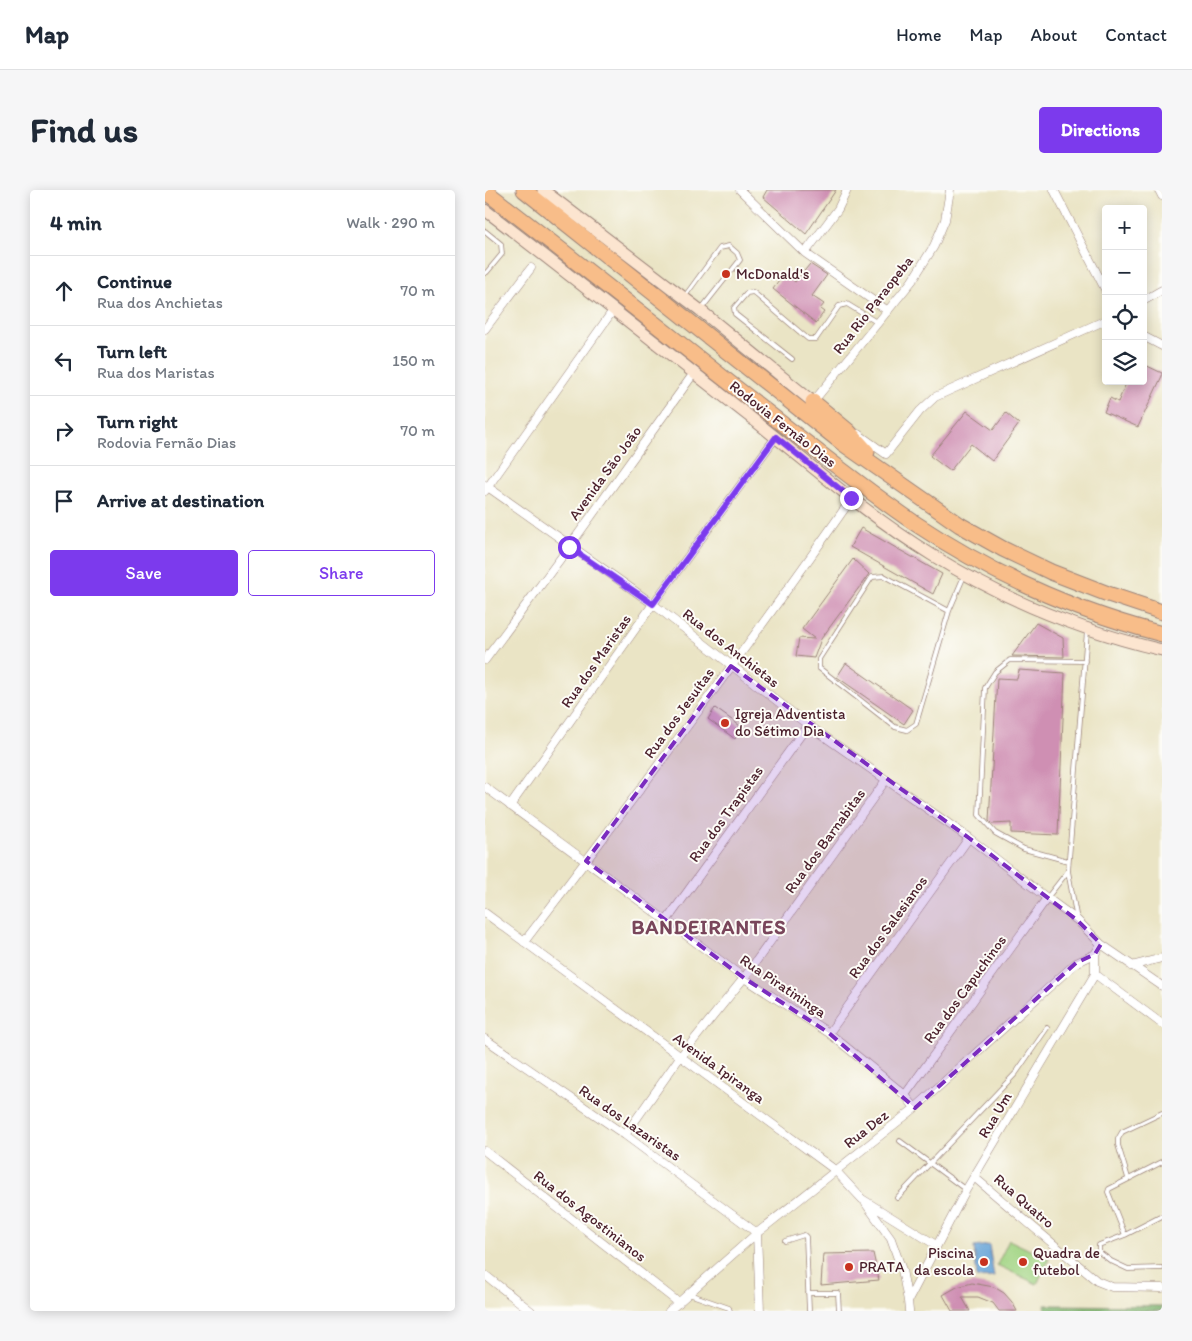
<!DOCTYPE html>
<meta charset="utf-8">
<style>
body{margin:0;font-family:Itim,sans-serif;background:#f6f6f7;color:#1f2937}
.controls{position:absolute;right:15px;top:15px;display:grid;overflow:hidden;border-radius:5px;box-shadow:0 2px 12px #0003}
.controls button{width:45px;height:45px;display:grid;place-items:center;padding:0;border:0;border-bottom:1px solid #e0e1e3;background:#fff;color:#1f2937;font:25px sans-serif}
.stop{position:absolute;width:15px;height:15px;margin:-11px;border:4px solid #7c3aed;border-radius:50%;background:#fff}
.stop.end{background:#7c3aed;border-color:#fff;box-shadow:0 1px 5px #0008}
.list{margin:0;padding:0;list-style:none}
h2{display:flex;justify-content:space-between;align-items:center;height:65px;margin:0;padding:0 20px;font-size:21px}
h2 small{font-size:16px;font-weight:400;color:#747a83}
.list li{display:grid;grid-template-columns:32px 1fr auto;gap:15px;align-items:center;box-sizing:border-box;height:70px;padding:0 20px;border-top:1px solid #e0e1e3}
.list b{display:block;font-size:19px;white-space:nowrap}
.list p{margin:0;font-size:16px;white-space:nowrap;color:#747a83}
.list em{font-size:16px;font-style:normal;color:#747a83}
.actions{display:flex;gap:10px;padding:15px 20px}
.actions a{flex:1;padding:11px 0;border:1px solid #7c3aed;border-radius:5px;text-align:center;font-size:18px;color:#7c3aed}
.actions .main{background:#7c3aed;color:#fff}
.icon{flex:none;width:28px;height:28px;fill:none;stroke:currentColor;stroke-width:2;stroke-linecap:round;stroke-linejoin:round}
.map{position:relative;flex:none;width:677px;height:1121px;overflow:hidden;border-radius:5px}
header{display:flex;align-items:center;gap:30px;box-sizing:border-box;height:70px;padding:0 25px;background:#fff;border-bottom:1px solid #e0e1e3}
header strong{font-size:24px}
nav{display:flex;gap:28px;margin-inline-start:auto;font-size:18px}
.intro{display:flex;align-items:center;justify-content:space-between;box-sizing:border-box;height:120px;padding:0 30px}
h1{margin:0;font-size:35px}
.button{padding:12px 22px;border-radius:5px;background:#7c3aed;color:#fff;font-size:18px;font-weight:700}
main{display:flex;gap:30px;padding:0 30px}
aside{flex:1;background:#fff;border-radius:5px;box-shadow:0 2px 12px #0003}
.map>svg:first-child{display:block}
.green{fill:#a1d483;stroke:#767a57}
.forest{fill:#80b671;stroke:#656a4e}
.water{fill:#65a3d7;stroke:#586181}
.building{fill:#cf8fb3}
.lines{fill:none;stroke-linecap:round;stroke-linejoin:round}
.lane-casing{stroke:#9a8278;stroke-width:5.5}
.street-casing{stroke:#9a8278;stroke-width:9}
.secondary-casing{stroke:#9a8278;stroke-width:13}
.highway-casing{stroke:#9a8278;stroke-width:17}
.lane{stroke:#fff;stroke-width:4}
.street{stroke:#fff;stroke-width:8}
.secondary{stroke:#fce5d0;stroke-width:11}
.highway{stroke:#f8bd89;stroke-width:15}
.route{stroke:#7c3aed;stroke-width:6}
.marked{fill:#7b2cbf;fill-opacity:0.2;stroke:#7b2cbf;stroke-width:4;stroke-dasharray:10 6;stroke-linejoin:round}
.poi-dot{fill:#c8321e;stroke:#fdfcf7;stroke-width:2}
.labels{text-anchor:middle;stroke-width:4;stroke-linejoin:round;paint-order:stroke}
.poi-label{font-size:15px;fill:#4a1f2b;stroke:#fdfcf7;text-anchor:start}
.street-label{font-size:15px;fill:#4a1f2b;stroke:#fdfcf7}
.district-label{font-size:20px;font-weight:bold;letter-spacing:1px;fill:#79465b;stroke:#fdfcf7}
</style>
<header>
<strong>Map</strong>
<nav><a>Home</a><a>Map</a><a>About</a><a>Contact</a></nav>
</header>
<div class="intro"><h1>Find us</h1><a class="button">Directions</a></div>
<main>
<aside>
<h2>4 min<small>Walk · 290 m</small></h2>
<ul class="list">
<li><svg class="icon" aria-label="ahead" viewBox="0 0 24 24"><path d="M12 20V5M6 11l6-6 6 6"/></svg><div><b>Continue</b><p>Rua dos Anchietas</p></div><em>70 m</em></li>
<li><svg class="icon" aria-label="left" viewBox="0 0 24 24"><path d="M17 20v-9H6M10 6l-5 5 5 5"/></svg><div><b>Turn left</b><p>Rua dos Maristas</p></div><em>150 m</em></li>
<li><svg class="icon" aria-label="right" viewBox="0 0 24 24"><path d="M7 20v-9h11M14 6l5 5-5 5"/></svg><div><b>Turn right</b><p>Rodovia Fernão Dias</p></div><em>70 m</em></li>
<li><svg class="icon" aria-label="arrive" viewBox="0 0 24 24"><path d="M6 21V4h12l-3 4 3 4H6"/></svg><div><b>Arrive at destination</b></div></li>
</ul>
<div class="actions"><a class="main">Save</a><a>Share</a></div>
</aside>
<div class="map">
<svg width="677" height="1121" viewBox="0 0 677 1121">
<rect width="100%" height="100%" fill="#fdfcf7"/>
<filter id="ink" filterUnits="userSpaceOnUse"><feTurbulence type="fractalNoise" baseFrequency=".02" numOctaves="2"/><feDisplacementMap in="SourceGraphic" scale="10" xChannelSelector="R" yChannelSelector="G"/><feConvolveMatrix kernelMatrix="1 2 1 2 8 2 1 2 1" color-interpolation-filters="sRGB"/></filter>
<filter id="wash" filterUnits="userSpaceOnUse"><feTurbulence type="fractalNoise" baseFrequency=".0096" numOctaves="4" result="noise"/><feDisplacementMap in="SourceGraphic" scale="20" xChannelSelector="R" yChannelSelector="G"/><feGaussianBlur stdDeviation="1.12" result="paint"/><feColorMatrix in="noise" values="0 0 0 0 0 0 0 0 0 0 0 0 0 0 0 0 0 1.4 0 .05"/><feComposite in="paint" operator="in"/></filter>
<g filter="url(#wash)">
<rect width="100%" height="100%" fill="#eae4c5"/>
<path class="green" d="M524 1050 564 1069 552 1094 512 1075Z"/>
<path class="forest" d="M560 1115 677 1116V1121H560Z"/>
<path class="water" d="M504 1055 509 1087 492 1088 489 1057Z"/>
<g id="blocks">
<path class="building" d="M282 0H351L321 44 278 7Z
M325 74 342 85 327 106 339 114 335 119 339 122 331 133 288 99 300 83 310 92Z
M658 174 677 183V186L653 237 619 222 625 208 633 212 642 191H658Z
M482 221 508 240 521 223 534 234 507 271 486 254 465 281 445 266Z
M376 338 457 384 448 404 365 357Z
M368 369 384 384 336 449 329 468 311 466 314 448 330 449 317 439Z
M551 433 578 448 579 467 527 466Z
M361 473 428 520 419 534 352 487Z
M534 480 580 483 573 645 526 643V633L507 634 504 631 512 488 532 489Z
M230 518 258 538 250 549 223 529Z
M388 1063 394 1090 336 1095 338 1064Z
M487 1093 509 1097 519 1103 527 1112 532 1121H514L508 1113 493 1107H477L485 1121H467L458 1105 472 1097Z"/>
</g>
</g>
<g filter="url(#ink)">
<use href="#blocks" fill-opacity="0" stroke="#9a8278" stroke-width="1"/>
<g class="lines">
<defs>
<path id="lane" d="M0 41 16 54 17 64 2 82 0 83
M200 106 235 58 244 56 252 63 255 70 217 118
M307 169 250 124 249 118 262 103 268 102 323 149H331L354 116 362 114 393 133
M464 421 399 386 387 387 334 469V478L410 537 422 540 431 534 464 421 479 386
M583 671 539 659 510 643 494 625 500 498 510 482 525 470 600 471
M562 708 583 681
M592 730 583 681 602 441
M415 951 481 1000
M643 988 633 955V949L637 942 677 923
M412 1008 531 883 562 838
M677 1026 640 1045 614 1055V1062L626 1071 643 1079 677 1078
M640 1045 623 1002 624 999 677 972
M300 1051 319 1045 321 1047 324 1121
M323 1103H353L354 1121
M204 1104 244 1118 245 1121"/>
<path id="street" d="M255 0 320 63 403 121
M569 0 621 101
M674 0 677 6
M320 63 353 19 362 0
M658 111 677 100
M0 139 46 78
M658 146 677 156
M329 213 328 212 427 91 449 56 460 30 465 0
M373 244 401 264 435 221 450 207 621 130
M0 295 168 414 323 535 484 648 562 708 592 730 616 754 677 796
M0 301 129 119
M0 470 84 357 209 183
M0 597 259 788 344 843 420 905 430 918
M25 616 168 414 291 247
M0 723 350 980 377 1009 451 1055
M182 730 323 535
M39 752C151 606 262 459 367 308
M646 776 677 768
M610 784 677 834
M344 843 484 648
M0 849 140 945 272 1043 275 1121
M420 905 562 708
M140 945 195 867 259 788 401 590
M0 961 194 1113
M489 987 612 1091 627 1097 677 1098
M381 1014 406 1049 417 1080 423 1111
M0 1085 46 1121
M184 1121 272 1043 430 918 591 773 610 764
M424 1121 423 1111 481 1000 610 784V764L616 754"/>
<path id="secondary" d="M58 0 215 120 328 212
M0 20C89 88 177 158 265 227 325 274 382 325 447 365 518 409 596 441 677 460"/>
<path id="highway" d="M39 0 356 252 475 335 518 359 566 382 623 404 677 422
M0 1C86 67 170 134 255 201 312 245 368 291 428 332 503 382 589 421 677 444
M328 212 363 241 382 262"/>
</defs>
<use href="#lane" class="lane-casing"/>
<use href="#street" class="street-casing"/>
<use href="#secondary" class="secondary-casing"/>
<use href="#highway" class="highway-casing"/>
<use href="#lane" class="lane"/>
<use href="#street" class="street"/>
<use href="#secondary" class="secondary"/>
<use href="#highway" class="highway"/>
</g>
</g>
<g class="lines" filter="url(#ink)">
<path class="route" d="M84 357 168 414 291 247 366 308"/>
</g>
<path class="marked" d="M246 476 484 648 592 730 616 754 610 764 591 773 430 918 344 843 259 788 101 671Z"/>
<g class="poi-dot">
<circle cx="241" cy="84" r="5"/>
<circle cx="240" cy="533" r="5"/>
<circle cx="499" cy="1072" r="5"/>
<circle cx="538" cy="1072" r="5"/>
<circle cx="364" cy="1077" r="5"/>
</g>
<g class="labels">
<g class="poi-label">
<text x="251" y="89">McDonald's</text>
<text x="250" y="529">Igreja Adventista<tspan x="250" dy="17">do Sétimo Dia</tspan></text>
<text x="489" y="1068" text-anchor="end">Piscina<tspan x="489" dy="17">da escola</tspan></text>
<text x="548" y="1068">Quadra de<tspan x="548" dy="17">futebol</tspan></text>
<text x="374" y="1082">PRATA</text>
</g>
<g class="street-label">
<text transform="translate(388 115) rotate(-52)" y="5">Rua Rio Paraopeba</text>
<text transform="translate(298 234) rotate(38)" y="5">Rodovia Fernão Dias</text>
<text transform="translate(120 283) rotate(-54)" y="5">Avenida São João</text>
<text transform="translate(246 458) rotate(38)" y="5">Rua dos Anchietas</text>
<text transform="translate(111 471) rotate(-55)" y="5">Rua dos Maristas</text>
<text transform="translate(194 523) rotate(-54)" y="5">Rua dos Jesuítas</text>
<text transform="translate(241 624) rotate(-54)" y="5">Rua dos Trapistas</text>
<text transform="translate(340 651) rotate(-54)" y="5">Rua dos Barnabitas</text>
<text transform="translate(403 737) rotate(-54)" y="5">Rua dos Salesianos</text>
<text transform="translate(298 796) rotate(34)" y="5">Rua Piratininga</text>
<text transform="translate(480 799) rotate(-54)" y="5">Rua dos Capuchinos</text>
<text transform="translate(234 878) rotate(36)" y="5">Avenida Ipiranga</text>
<text transform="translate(510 925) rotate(-59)" y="5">Rua Um</text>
<text transform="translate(145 933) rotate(35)" y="5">Rua dos Lazaristas</text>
<text transform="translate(381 939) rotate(-38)" y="5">Rua Dez</text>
<text transform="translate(539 1011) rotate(41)" y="5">Rua Quatro</text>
<text transform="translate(105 1026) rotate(38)" y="5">Rua dos Agostinianos</text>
</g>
<g class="district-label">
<text x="224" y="744">BANDEIRANTES</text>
</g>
</g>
</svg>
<div class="controls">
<button>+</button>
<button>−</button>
<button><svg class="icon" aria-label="locate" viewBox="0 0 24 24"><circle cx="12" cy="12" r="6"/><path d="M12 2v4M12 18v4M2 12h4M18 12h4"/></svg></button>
<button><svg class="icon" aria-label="layers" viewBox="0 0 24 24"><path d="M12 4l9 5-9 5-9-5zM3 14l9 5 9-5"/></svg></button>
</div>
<div class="stop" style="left:84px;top:357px"></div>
<div class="stop end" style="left:366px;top:308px"></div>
</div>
</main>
